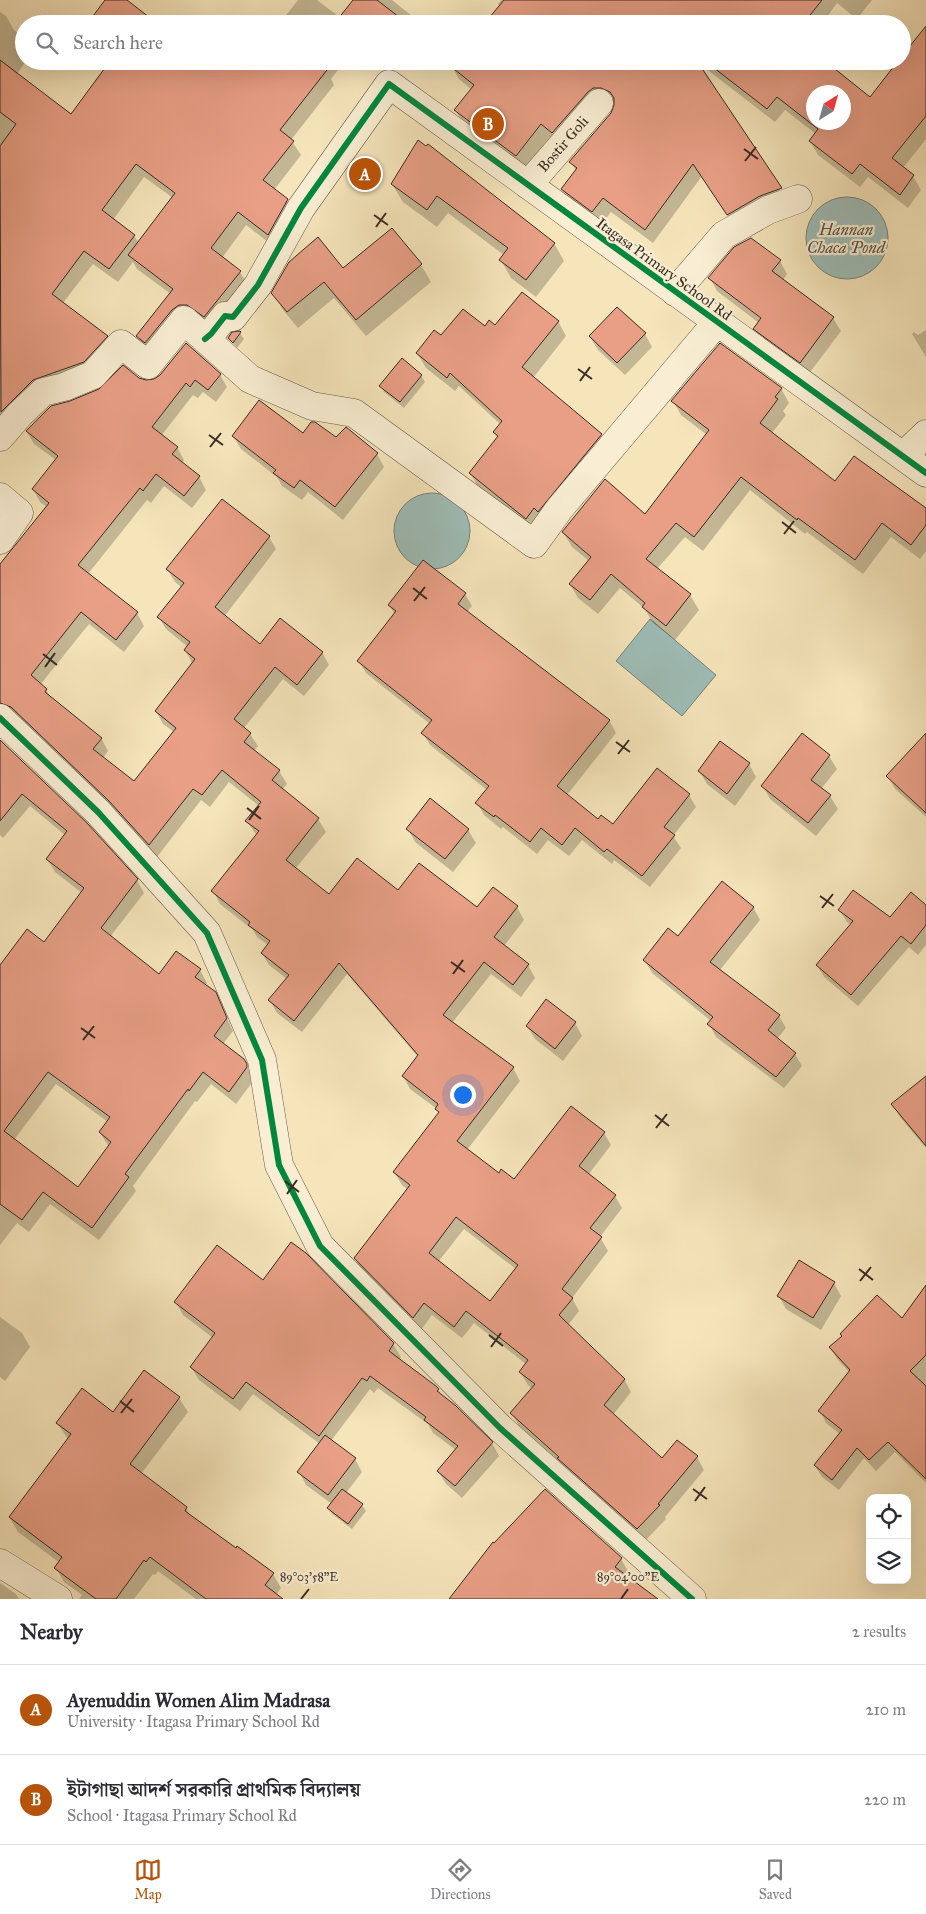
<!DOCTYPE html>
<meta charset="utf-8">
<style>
body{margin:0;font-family:"IM FELL Great Primer","Noto Serif Bengali",serif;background:#f7f7f7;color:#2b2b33}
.controls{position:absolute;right:15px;bottom:15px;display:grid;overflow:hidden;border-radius:10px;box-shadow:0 5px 20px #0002}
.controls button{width:45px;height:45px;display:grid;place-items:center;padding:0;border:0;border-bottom:1px solid #e1e1e2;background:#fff;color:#2b2b33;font:25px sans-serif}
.compass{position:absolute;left:806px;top:85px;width:45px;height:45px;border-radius:50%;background:#fff;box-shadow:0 5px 20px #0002;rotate:37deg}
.you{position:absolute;left:462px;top:1094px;width:18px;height:18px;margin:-12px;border:4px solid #fff;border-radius:50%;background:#1a73e8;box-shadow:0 0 0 8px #1a73e833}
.badge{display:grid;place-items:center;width:32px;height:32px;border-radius:50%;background:#b45309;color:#fff;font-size:16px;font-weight:700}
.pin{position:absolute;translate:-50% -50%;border:2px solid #fff;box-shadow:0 1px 5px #0006}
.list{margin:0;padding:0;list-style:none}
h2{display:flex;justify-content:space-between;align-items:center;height:65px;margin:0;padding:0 20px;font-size:21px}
h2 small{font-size:16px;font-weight:400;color:#7c7c81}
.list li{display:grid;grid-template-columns:32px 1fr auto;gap:15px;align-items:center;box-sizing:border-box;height:90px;padding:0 20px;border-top:1px solid #e1e1e2}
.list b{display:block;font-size:19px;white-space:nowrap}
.list p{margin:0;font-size:16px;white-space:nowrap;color:#7c7c81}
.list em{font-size:16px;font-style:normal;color:#7c7c81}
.icon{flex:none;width:28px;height:28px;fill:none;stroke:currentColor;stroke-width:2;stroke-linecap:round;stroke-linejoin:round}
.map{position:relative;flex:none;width:926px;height:1599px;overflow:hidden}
.search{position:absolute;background:#fff;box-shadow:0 5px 20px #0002;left:15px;right:15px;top:15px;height:55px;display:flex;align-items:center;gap:12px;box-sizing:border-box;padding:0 18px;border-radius:28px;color:#7c7c81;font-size:19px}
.sheet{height:245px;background:#fff}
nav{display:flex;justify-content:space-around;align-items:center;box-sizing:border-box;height:70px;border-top:1px solid #e1e1e2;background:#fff;font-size:14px;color:#7c7c81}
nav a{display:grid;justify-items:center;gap:2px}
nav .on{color:#b45309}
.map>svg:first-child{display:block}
.water{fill:#9ebdb7;stroke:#75837c}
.shadow{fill:#0003;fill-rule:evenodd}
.building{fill:#e89f86;stroke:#382b23;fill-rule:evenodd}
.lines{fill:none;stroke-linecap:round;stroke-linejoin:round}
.minor-casing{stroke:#685a49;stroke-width:29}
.minor{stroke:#f9eed3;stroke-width:28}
.cycleway-casing{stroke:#f9eed3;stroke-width:9}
.cycleway{stroke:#00873e;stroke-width:6}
.ticks{fill:none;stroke:#382b23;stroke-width:2}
.labels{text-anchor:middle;stroke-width:4.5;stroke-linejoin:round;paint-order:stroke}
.street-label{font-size:15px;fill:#382b23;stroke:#f9eed3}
.water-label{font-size:16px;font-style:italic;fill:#525048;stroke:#f9eed3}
.ticks-label{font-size:12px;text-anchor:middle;fill:#382b23;stroke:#f9eed3;stroke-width:4.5;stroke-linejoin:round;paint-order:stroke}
</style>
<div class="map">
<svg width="926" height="1599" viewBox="0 0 926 1599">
<rect width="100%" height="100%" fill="#f6e5bb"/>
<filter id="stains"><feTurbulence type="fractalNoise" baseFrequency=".004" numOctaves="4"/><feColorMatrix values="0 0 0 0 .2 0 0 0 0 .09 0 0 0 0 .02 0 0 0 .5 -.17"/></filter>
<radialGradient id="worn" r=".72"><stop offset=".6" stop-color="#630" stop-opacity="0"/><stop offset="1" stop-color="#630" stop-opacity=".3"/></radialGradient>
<path class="water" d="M806 238a41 41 0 1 1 82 0a41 41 0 1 1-82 0Z
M394 531a38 38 0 1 1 76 0a38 38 0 1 1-76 0Z
M650 619 716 675 682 716 616 661Z"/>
<path class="shadow" d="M298 0H317L346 22 355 0H392L422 24H279Z
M501 0H872L857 19 837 3 822 24H485L500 7 498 4Z
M0 12 6 16 14 30 24 38V61H26L17 74 72 115 250 61H345L331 79 334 85 291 140 301 155 274 190 287 200 295 214 276 248 246 225 222 258 240 272 248 286 213 330 145 350 137 336 171 294 137 269 133 262 118 282 93 264 63 303 107 336 115 350 0 435ZM144 177 173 198 139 243 134 236 113 220Z
M926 28V139L903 168 913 176 921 190 908 208 868 177 860 187 818 155 810 141 816 134 785 110 775 122 696 61H823L870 98 902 61ZM814 92H844V122H814Z
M696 62 788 203 736 228 702 176 653 243 611 212 601 225 570 203 562 189 576 171 571 162 612 114 616 104 610 101 561 146 550 137 524 170 464 124 456 111 472 90 459 79 451 65Z
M426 148 554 243 564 261 536 297 511 278 501 260 504 255 448 213 437 227 403 202 392 184Z
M392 230 421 265 431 282 366 336 334 298 298 328 283 310 273 293 343 270Z
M780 261 787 274 783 280 833 318 841 331 808 375 762 342 755 329 759 323 717 291 710 278Z
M558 321 566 336 533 378 601 435 609 450 534 532 479 488 470 473 498 438 494 432 501 425 459 386 455 391 426 368 417 353 441 337 485 328Z
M926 330V357L912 334 914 332 918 335Z
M240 333 244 339 237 348 229 338 233 334Z
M645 334 652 347 625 375 598 350 590 337Z
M220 375 227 387 216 402 203 392 198 398 193 395 161 436 177 447 184 460 181 464 199 477 206 490 192 508 164 486 151 503 147 500 88 574 137 613 144 626 124 652 89 624 40 685 46 690 52 699 101 738 108 751 103 758 134 783 174 732 163 724 156 711 192 663 185 650 188 647 166 629 159 617 182 588 175 582 167 569 269 537 276 549 224 617 260 645 322 652 329 665 304 696 283 679 244 728 250 734 258 746 254 751 279 771 287 784 282 790 318 819 326 832 295 869 329 896 399 892 477 909 517 907 524 920 504 946 528 965 535 978 521 997 491 974 452 1023 513 1068 520 1081 467 1150 499 1174 514 1181 604 1133 611 1145 588 1175 615 1196 622 1208 600 1237 608 1251 572 1298 579 1311 568 1325 624 1379 631 1392 613 1415 662 1460 678 1441 697 1457 704 1470 665 1517 666 1519 645 1541 519 1426 512 1413 533 1389 528 1385 520 1372 526 1364 474 1323 462 1338 432 1315 421 1330 362 1271 355 1258 408 1190 402 1185 394 1172 439 1114 437 1109 410 1089 403 1076 418 1057 347 974 302 1032 277 1013 270 1001 287 979 269 965 262 953 268 945 257 937 253 930 220 904 213 891 257 836 247 821 259 806 229 782 210 807 201 800 157 857 0 717V566L47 507 40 502 33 489 56 460 34 444 27 432 138 379 146 382ZM464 1229 516 1269 490 1303 438 1262Z
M421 375 425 382 404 408 384 392 381 386Z
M781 388 789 403 783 411 786 415 772 433 836 483 926 510V551L920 559 891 537 863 574 807 532 805 534 750 490 703 551 685 537 657 569 690 595 699 610 675 640 652 622 645 609 620 588 598 614 578 598 570 584 589 561 572 547 563 532 645 516 707 435 681 415 673 401Z
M303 435 336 439 377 454 384 467 343 520 308 492 302 500 282 486 277 477 241 449 233 436Z
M423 561 465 594 472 606 467 612 609 720 616 733 567 795 599 820 614 826 689 795 696 807 673 836 681 848 650 887 614 860 612 864 582 840 569 856 548 840 537 854 503 827 501 829 484 815 477 803 487 790 430 745 423 733 430 724 366 673 359 661 395 615 389 605Z
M926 735V817L895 789 888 776Z
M0 741 137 880 144 893 110 937 160 976 200 970 207 983 205 986 215 993 233 1031 223 1044 244 1060 254 1080 236 1104 211 1084 197 1102 195 1101 133 1186 136 1191 99 1240 50 1204 29 1232 17 1223 0 1245V967L44 943 82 893 55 872 47 859 65 835 30 806 3 838 0 835ZM56 1084 108 1122 100 1133 109 1147 78 1189 14 1140Z
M829 756 837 769 821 789 830 796 838 809 816 836 770 799 763 786Z
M749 764 756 777 735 806 707 784 699 771Z
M408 829 468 830 476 843 453 872 415 842Z
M753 907 760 920 720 970 779 1016 786 1028 777 1039 795 1054 802 1066 784 1088 716 1037 709 1024 711 1021 652 973 645 961 678 937Z
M926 907V945L918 955 909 947 858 1006 824 977 817 965 851 925 847 922 840 910 890 919Z
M575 1023 582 1036 563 1061 535 1039 527 1026Z
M926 1077V1148L900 1117 893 1104Z
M306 1254 393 1344 401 1357 399 1360 438 1389 442 1397 492 1443 499 1456 462 1498 446 1484 438 1471 456 1450 433 1433 428 1424 378 1388 374 1393 370 1389 331 1441 355 1459 362 1472 346 1493 362 1505 366 1511 352 1529 332 1514 329 1508 332 1504 306 1485 299 1472 320 1444 253 1394 240 1411 199 1380 191 1367 213 1338 183 1315 176 1302 263 1281Z
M834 1283 841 1296 821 1330 786 1309 779 1296Z
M926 1287V1483L895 1452 876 1471 864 1458 839 1490 822 1477 815 1466 840 1434 826 1423 820 1411 850 1373 837 1359 830 1347 902 1320Z
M0 1317 22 1333 30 1347 5 1381 0 1377Z
M144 1372 179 1398 188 1412 141 1474 186 1508 191 1517 273 1574 281 1588 276 1595 281 1599H196L158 1571 155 1575 153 1574 134 1599H79L82 1595 64 1582 56 1568 60 1563 18 1532 10 1518 68 1439 57 1423 114 1413Z
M621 1559 628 1571 624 1576 632 1599H450Z
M0 1583 16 1594 19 1599H0Z"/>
<path class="building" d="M105 0H127L158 24H87Z
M353 0H377L408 24H334Z
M504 0H822L803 24H484Z
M926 26V116L892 158 914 175 900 195 860 164 852 174 809 141 818 129 777 97 767 109 705 61H825L870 97 898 61H902V56ZM814 92H844V122H814Z
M0 60 71 114 110 61H316L327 70 280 130 294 141 263 180 288 199 268 235 238 212 211 248 241 271 204 317 187 305H179L172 310 145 343 136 336 173 289 128 255 175 193 136 164 102 210 135 235 109 269 84 251 52 294 108 336 84 362 33 380 1 412 0 146 16 124 0 112Z
M452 61H697L782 188 760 196 727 215 693 164 645 230 603 198 592 212 561 189 577 168 569 162 611 113 614 105V98L610 92 601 88H593L588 92 552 133 541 124 516 156 454 110 474 85 449 65Z
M418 140 426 146 428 144 555 243 526 280 499 260 508 248 437 196 427 210 391 184Z
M392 228 422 264 356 320 324 282 287 312 271 293 289 262 318 237 343 268Z
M751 238 781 260 772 271 834 317 800 363 753 329 761 318 708 278 734 247Z
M522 292 559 321 522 367 602 434 538 512 534 508 526 519 469 473 498 436 493 432 502 421 450 373 447 378 416 353 434 330 441 335 463 309 485 326 489 320 495 325Z
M617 307 646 333 617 363 589 336Z
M240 331 241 332 233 343 228 338 232 332Z
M186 343 221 374 208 390 195 380 190 387 186 383 152 427 178 447 172 454 200 476 184 496 156 474 143 491 140 488 78 565 138 612 116 640 81 612 31 675 47 689 45 692 102 738 93 749 134 781 176 728 155 711 195 659 184 650 190 642 157 617 184 583 166 569 222 499 270 536 215 607 260 644 280 618 323 652 297 685 275 667 234 719 251 733 244 742 280 770 272 780 319 818 286 860 329 894 357 858 398 890 419 863 477 907 493 887 518 906 494 937 529 964 513 985 484 962 443 1015 514 1067 457 1141 499 1173 501 1169 514 1179 571 1106 605 1132 579 1166 616 1195 590 1228 602 1237 562 1289 573 1298 559 1315 625 1379 604 1405 662 1458 677 1440 698 1456 658 1504 660 1505 637 1529 557 1458 559 1457 510 1413 535 1384 519 1372 528 1360 466 1311 454 1327 424 1303 413 1318 354 1258 410 1185 393 1172 439 1112 435 1109 438 1104 402 1076 418 1055 339 963 294 1021 268 1000 289 975 261 953 270 941 248 925 250 922 211 891 259 831 245 821 261 802 222 770 202 795 193 789 149 845 109 801 11 707 0 703V564L49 503 32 489 58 456 26 431 51 406 70 401 99 389 123 365 139 378 146 380 154 379 160 375ZM456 1217 518 1265 490 1301 429 1253Z
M720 343 782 388 775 397 778 399 760 423 835 481 854 456 926 508V525L911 545 882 523 855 560 798 518 797 520 741 477 694 537 676 523 646 559 691 594 666 626 642 607 645 603 611 574 590 600 569 584 591 557 562 532 605 479 645 514 709 430 671 401Z
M402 358 422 375 400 402 379 386Z
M259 400 303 433 311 422H315L336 437 346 427 378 453 335 507 300 480 294 488 273 473 276 470 232 436Z
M423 560 466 593 458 604 610 720 557 786 598 819 601 815 613 824 657 768 690 794 664 827 675 835 642 876 607 849 604 852 575 828 562 845 541 828 530 842 495 815 494 817 475 803 489 786 421 733 432 720 357 661 396 611 388 605Z
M802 733 830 755 811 780 831 795 808 823 761 786Z
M926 733V813L886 776Z
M0 740 87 823 138 879 101 928 159 974 176 951 201 969 195 977 216 992 227 1018 214 1036 244 1059 247 1064V1067L229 1092 203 1072 189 1091 188 1089 125 1174 129 1177 92 1228 43 1192 22 1220 0 1204V965L27 929 44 942 84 888 46 859 67 831 22 794 0 821ZM48 1072 110 1117 99 1132 111 1142 78 1187 4 1131Z
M720 741 750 763 727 794 698 771Z
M430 798 469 829 445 859 406 829Z
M722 881 754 907 710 962 780 1015 768 1030 796 1053 776 1077 707 1024 713 1017 643 960 668 928 678 936Z
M853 890 890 917 911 892 926 905V925L911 944 901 936 851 995 816 965 853 921 838 910Z
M546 999 576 1022 555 1049 526 1026Z
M926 1076V1146L891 1104Z
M291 1242 306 1253 394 1343 389 1351 436 1386 439 1389 437 1391 455 1405 493 1442 455 1486 437 1471 458 1446 424 1420 426 1417 370 1376 367 1381 362 1378 319 1436 246 1382 233 1399 190 1367 215 1333 174 1302 217 1245 263 1280Z
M799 1260 835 1282 813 1318 777 1296Z
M926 1285V1355L910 1371 926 1386V1479L888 1442 869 1460 857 1448 832 1480 814 1465 842 1430 818 1411 850 1370 829 1347 842 1336 840 1334 877 1295 902 1318Z
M144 1370 180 1397 130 1464 187 1507 185 1511 236 1548 237 1546 274 1573 265 1585 283 1599H206L150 1557 146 1562 144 1560 116 1599H96L54 1568 62 1557 9 1517 71 1434 56 1423 82 1388 113 1412Z
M325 1435 356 1458 328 1495 297 1472Z
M342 1489 363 1504 348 1524 327 1508Z
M545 1489 622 1558 615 1567 658 1599H449L493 1542 494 1543Z"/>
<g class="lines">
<defs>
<path id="minor" d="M528 185 599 103
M675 292 724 235 768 210 798 199
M205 339 211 334 225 316 233 317 258 285 301 208 389 84 926 473
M0 437 20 414 43 392 64 387 93 375 121 344 148 365 184 320 250 379 312 406 354 413 534 544 560 508 717 322
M903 456 926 434
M0 497 19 513 0 540
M0 718 98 812 207 933 262 1060 279 1165 320 1246 500 1428 692 1599
M0 1563 58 1599"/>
</defs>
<use href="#minor" class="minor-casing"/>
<use href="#minor" class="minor"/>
<defs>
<path id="cycleway" d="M205 339 211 334 225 316 233 317 258 285 301 208 389 84 926 473
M0 718 98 812 207 933 262 1060 279 1165 320 1246 500 1428 692 1599"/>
</defs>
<use href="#cycleway" class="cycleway-casing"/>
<use href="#cycleway" class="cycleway"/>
</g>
<path class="ticks" d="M744 149 758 159M745 161 756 147M374 215 388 225M376 227 386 213M578 369 592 379M580 381 590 367M209 435 223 445M210 447 221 433M782 522 796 533M784 534 794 521M413 588 427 599M414 601 425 587M43 654 57 665M45 667 55 653M616 742 630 752M618 754 629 740M247 808 261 819M249 820 259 806M820 896 834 906M822 908 833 894M451 962 465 972M453 974 463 960M81 1028 95 1038M83 1040 94 1026M655 1115 669 1126M656 1128 667 1114M285 1181 299 1192M287 1194 297 1180M859 1269 873 1280M860 1281 871 1267M489 1335 503 1346M491 1347 501 1333M120 1401 134 1412M121 1413 132 1399M693 1489 707 1499M695 1501 705 1487M301 1599 309 1589M621 1599 628 1589"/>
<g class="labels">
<g class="street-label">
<text transform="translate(563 144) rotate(-49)" y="5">Bostir Goli</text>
<text transform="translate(664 269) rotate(36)" y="5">Itagasa Primary School Rd</text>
</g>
<g class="water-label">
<text x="846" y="235">Hannan<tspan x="846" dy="18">Chaca Pond</tspan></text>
</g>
</g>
<g class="ticks-label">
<text x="309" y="1581">89°03'58"E</text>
<text x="628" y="1581">89°04'00"E</text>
</g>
<rect width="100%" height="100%" filter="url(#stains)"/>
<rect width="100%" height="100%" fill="url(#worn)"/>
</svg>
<div class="controls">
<button><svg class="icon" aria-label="locate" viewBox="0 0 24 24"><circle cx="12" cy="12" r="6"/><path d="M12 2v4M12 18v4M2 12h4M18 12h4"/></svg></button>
<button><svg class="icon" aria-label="layers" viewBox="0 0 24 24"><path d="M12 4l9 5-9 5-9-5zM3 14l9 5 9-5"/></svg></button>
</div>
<svg class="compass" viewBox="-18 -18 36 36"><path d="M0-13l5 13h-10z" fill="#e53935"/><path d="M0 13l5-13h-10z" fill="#7c7c81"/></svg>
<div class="you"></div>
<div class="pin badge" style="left:365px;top:174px">A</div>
<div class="pin badge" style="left:488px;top:124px">B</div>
<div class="search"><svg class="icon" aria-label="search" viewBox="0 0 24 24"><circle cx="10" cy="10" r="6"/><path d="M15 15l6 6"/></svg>Search here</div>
</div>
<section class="sheet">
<h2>Nearby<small>2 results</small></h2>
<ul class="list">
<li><span class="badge">A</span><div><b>Ayenuddin Women Alim Madrasa</b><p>University · Itagasa Primary School Rd</p></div><em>210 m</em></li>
<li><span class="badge">B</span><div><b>ইটাগাছা আদর্শ সরকারি প্রাথমিক বিদ্যালয়</b><p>School · Itagasa Primary School Rd</p></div><em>220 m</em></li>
</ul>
</section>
<nav>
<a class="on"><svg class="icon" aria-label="map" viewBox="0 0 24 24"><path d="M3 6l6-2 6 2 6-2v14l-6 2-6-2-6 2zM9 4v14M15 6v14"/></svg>Map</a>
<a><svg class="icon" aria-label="directions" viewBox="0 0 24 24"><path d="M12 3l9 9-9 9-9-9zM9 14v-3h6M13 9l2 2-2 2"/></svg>Directions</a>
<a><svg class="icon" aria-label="saved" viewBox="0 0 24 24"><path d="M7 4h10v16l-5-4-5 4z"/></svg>Saved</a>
</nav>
